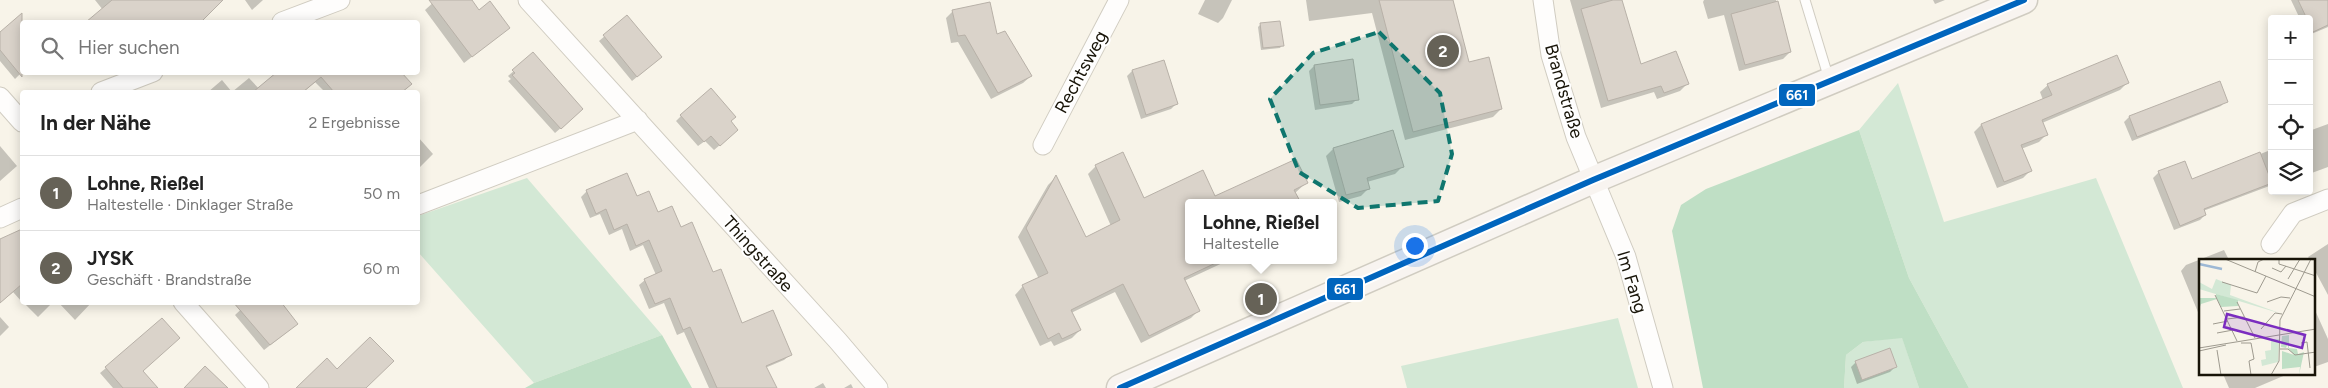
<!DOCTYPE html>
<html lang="de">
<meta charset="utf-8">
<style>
body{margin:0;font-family:Figtree,sans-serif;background:#f6f6f6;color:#222}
.controls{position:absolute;right:15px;top:15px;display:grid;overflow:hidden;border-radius:5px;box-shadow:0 2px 12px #0003}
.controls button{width:45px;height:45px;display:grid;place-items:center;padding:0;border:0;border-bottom:1px solid #e0e0e0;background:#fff;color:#222;font:25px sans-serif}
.you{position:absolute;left:1414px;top:245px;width:18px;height:18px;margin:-12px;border:4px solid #fff;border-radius:50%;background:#1a73e8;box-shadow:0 0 0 8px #1a73e833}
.badge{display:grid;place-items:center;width:32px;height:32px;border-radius:50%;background:#666257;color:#fff;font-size:16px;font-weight:700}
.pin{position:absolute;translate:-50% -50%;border:2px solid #fff;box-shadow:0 1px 5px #0006}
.popup{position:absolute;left:1185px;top:199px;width:152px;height:65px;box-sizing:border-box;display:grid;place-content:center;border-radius:5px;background:#fff;filter:drop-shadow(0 1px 4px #0005);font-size:16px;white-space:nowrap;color:#767676}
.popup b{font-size:19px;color:#222}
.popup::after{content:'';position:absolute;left:50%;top:100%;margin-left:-10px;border:10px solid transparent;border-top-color:#fff}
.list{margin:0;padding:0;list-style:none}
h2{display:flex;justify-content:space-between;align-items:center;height:65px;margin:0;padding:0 20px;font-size:21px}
h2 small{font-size:16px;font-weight:400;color:#767676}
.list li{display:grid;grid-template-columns:32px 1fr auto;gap:15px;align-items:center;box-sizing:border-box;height:75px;padding:0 20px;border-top:1px solid #e0e0e0}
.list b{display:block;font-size:19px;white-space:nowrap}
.list p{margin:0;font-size:16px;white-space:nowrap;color:#767676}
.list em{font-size:16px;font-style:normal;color:#767676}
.icon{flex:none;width:28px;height:28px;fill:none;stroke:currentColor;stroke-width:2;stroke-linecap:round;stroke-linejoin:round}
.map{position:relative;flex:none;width:2328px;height:388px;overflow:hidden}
.search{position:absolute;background:#fff;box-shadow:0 2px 12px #0003;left:20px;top:20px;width:400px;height:55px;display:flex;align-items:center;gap:12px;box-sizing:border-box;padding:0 18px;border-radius:5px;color:#767676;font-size:19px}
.panel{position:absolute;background:#fff;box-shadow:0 2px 12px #0003;left:20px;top:90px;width:400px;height:215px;border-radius:5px}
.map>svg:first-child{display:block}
.green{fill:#d3e8d5}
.forest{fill:#bfdfc5}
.shadow{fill:#0003}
.building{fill:#dad3ca;stroke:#b8b1a8}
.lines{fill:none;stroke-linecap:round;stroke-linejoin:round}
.lane-casing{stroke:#d0ccc1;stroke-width:11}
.street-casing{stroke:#d0ccc1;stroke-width:21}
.secondary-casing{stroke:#d0ccc1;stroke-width:29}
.lane{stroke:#fefdfc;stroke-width:9}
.street{stroke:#fefdfc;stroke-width:19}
.secondary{stroke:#f8f4f0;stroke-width:26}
.bus-1-casing{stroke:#fff;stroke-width:10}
.bus-1{stroke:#0065bd;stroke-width:6}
.marked{fill:#0f766e;fill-opacity:0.2;stroke:#0f766e;stroke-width:4;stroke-dasharray:10 6;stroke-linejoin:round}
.labels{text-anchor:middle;stroke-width:4;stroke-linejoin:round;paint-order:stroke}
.street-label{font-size:18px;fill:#181408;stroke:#fff}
.inset-river{fill:none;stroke:#9db8d5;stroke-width:2.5}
.inset-road{fill:none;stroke:#9e9a8f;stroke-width:1}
.view{fill:#7b2cbf;fill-opacity:0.15;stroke:#7b2cbf;stroke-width:2.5}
.inset-edge{fill:none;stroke:#181408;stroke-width:2.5}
.line-badge{stroke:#fff;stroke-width:2}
.badge-label{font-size:14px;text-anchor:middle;font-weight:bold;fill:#fff}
</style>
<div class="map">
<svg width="2328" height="388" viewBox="0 0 2328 388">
<rect width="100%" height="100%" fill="#f8f4e9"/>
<path class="green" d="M1898 83 1944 222 2096 178 2183 388H1969L1909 278 1859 130Z
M527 178 662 335 534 383 418 252V216Z
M1618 318 1638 388H1407L1401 366Z
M1902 337 1919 388H1844L1846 355 1863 342Z"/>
<path class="forest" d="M1859 130 1909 278 1969 388H1919L1902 338 1863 342 1846 355 1844 388H1703L1672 231 1681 205 1706 189Z
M662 335 692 388H525L534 383Z"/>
<path class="shadow" d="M95 0H186L204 18 199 22H88L103 10Z
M245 0H263L252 10Z
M436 0H470L479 12 509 28 464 63 425 10Z
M1205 0H1232L1223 18 1218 23 1198 14Z
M1306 0H1452L1468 64 1501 109 1493 117 1405 140 1372 13 1309 21Z
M1565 0H1621L1640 66 1687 84 1680 91 1657 99 1654 92 1601 108 1570 0Z
M1704 0H1776L1790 52 1783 59 1739 71 1724 15 1708 19 1703 2Z
M1933 0H1945L1935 4Z
M2291 0H2328V27L2309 35V19H2300Z
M953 11 997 36 1031 76 1023 83 991 99 958 42 951 43 946 18Z
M627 17 655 62 632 81 599 41Z
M15 21 22 29V72L15 79 0 61V33Z
M1279 22 1282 45 1280 48 1261 50 1258 27 1260 25Z
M533 54 577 114 555 133 508 81 511 79 508 76Z
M2116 57 2127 83 2120 90 2042 123 2047 134 2039 142 2021 149 2030 171 2023 178 1997 188 1974 132 1981 125 2043 100 2040 92 2048 85Z
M1352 60 1357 99 1352 104 1315 110 1309 71 1314 66Z
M1132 71 1176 104 1171 109 1141 119 1127 76Z
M279 72 410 84 401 92H325L315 82 303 92H281L270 80Z
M249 78 262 92H208L222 80 232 92Z
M2226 101 2221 106 2132 141 2124 122 2129 117Z
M681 116 729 122 732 135 714 150 705 141 698 146 676 121Z
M2328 124V167L2309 174V131Z
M418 137 433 154 418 169Z
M0 146 17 166 0 181Z
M2272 146V185L2203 211 2205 215 2200 220 2174 230 2153 178 2159 172 2191 181 2268 151Z
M1333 149 1402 167 1395 174 1367 182 1369 188 1361 196 1339 202 1326 156Z
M1096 166 1143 200 1215 198 1306 183 1295 193 1188 203V260H1229L1184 281 1199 310 1191 318 1141 343 1115 292 1071 313 1080 330 1072 338 1054 346 1051 341 1040 346 1015 295 1023 286 1039 279 1018 237 1048 185 1056 177 1085 239 1111 226 1088 174Z
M587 191 636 198 680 229 712 273 742 325 790 355 784 360 765 368 775 388H709L684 332 677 335 664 303 649 309 639 285 645 280 656 275 643 245 630 251 622 229 609 235 600 214 590 218 581 197Z
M22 230V302L13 292 0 303V241Z
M2328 244V295L2314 269V260H2310L2308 257Z
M2224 250 2229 260H2200V317L2181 271 2186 265Z
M23 302H53L38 317Z
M58 302H92L75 320Z
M249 302 291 329 264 350 235 315Z
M2314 308 2328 339V362L2314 367Z
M0 317 9 327 0 336Z
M1856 362 1895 367 1890 372 1857 384 1851 367Z
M106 368 141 371 157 388H113L100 373Z
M2223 374H2288L2255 388H2229Z
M823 383 826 388H814Z
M851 384 853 388H844Z"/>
<path class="building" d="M112 0H223L201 22H86Z
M429 0H472L479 10 490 1 510 28 472 57Z
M1379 0H1453L1469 62 1489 57 1502 109 1413 132Z
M1613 0H1622L1641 64 1676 51 1689 84 1664 93 1661 86 1608 101 1581 9Z
M2298 0H2328V25L2313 32 2309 19H2307Z
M1778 1 1791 52 1745 65 1731 14Z
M990 2 997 34 1005 31 1032 76 998 93 965 35 958 36 952 10Z
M22 13V77L0 50V32Z
M627 15 662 57 637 77 603 35Z
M1280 21 1284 46 1263 48 1260 23Z
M533 52 583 109 561 129 512 75 515 73 512 70Z
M2117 55 2129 83 2042 120 2048 135 2021 145 2032 171 2004 182 1981 124 2052 95 2047 84Z
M1353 59 1359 100 1320 105 1314 65Z
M1164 60 1178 104 1146 115 1132 70Z
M277 72H401L412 84 402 92H334L321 77 303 92H253Z
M2220 81 2228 102 2137 137 2129 116Z
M711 88 736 117 731 121 738 130 720 146 711 136 704 142 680 115Z
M1393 130 1404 167 1367 178 1370 189 1346 195 1333 148Z
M1123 152 1144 198 1203 170 1215 196 1296 159 1308 183 1294 190 1301 203H1188V260H1222L1184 278 1200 311 1149 336 1123 284 1071 310 1081 330 1062 339 1059 333 1048 339 1022 285 1048 273 1026 228 1056 175 1086 237 1120 220 1095 165Z
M2260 152 2272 183 2204 209 2206 215 2180 226 2158 171 2185 161 2192 179Z
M627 173 637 196 649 191 658 212 672 206 681 227 692 222 713 272 721 269 742 323 773 310 792 355 766 366 777 388H717L690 327 683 330 670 298 655 304 644 279 662 271 649 240 636 246 627 224 614 230 606 209 596 214 586 190Z
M22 229V284L0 303V239Z
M233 302H281L298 324 270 345Z
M162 318 180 338 143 371 158 388H123L105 367Z
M370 337 394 361 366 388H296L327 358 337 369Z
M1890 348 1897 367 1862 380 1855 361Z
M205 366 228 388H184Z"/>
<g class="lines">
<defs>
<path id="lane" d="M1805 0 1829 79"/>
<path id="street" d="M528 0 838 341 878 388
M1543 0 1551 55 1576 137 1626 257 1663 388
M282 22 340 0
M101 92 153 72
M0 97 22 122
M1043 145 1119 0
M418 205 638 120
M0 218 22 208
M2271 244 2293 213 2328 199
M183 302 259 388"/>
<path id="secondary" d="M1120 388 1593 180 2024 0"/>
</defs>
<use href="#lane" class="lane-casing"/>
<use href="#street" class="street-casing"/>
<use href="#secondary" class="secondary-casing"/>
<use href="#lane" class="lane"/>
<use href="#street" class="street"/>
<use href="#secondary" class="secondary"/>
<defs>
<path id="bus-1" d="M1120 388 1593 180 2024 0"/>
</defs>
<use href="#bus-1" class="bus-1-casing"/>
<use href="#bus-1" class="bus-1"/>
</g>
<path class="marked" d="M1379 32 1440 93 1452 154 1438 201 1358 208 1299 172 1270 99 1313 53Z"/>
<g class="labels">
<g class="street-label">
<text transform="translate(1081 72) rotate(-62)" y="6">Rechtsweg</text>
<text transform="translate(1564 91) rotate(74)" y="6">Brandstraße</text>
<text transform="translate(758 254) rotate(48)" y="6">Thingstraße</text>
<text transform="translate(1632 282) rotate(73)" y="6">Im Fang</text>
</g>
</g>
<g transform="translate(2199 259)">
<rect width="116" height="116" fill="#f8f4e9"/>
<path d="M17 20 32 26 31 36 83 55 0 30V23L13 30ZM72 80H80L79 103 63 107 62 101 67 100 66 92 72 91Z" fill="#d3e8d5"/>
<path d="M17 35 39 41V47L22 48 18 40 2 45 0 50V39H17ZM90 76V89L98 90 99 95 105 93 100 116 101 108 83 110V92L95 96 89 89V84L87 89 82 88 83 77Z" fill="#bfdfc5"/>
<path class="inset-river" d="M0 5 23 10"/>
<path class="inset-road" d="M26 0 117 38M80 0V5L117 17M73 9 82 13 87 7M56 13 59 3 65 0M89 20 101 0M23 23 58 34 67 17M16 36 38 82M38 43 56 79M68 43 82 38 91 39M25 52 41 50M28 60 45 58M14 65 29 62M62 70 76 54 83 55M18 74 34 71M42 84H52L55 100 50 102 52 116M102 84 108 83 111 109M0 89 117 70M81 90H89L96 96 117 93M18 91 22 116M0 92 27 86M72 116 80 102 81 61 112 0"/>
<path class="view" d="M28 55 106 76 103 89 25 68Z"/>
<rect width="116" height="116" class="inset-edge"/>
</g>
<g class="line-badge">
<rect x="1778" y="83" width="38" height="24" rx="5" fill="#0065bd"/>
<rect x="1326" y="277" width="38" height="24" rx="5" fill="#0065bd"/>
</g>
<g class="badge-label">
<text x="1797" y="100">661</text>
<text x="1345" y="294">661</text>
</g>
</svg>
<div class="controls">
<button>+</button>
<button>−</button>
<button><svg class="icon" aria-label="locate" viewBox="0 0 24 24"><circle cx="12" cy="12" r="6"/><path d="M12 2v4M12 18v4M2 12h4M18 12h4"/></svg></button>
<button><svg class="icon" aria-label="layers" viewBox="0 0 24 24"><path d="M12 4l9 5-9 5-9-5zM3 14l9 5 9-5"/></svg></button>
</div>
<div class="you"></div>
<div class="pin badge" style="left:1261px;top:299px">1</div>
<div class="popup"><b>Lohne, Rießel</b>Haltestelle</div>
<div class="pin badge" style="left:1443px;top:51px">2</div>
<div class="search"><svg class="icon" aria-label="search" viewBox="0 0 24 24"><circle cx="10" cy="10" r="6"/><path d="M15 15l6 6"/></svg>Hier suchen</div>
<section class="panel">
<h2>In der Nähe<small>2 Ergebnisse</small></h2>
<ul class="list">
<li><span class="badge">1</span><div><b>Lohne, Rießel</b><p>Haltestelle · Dinklager Straße</p></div><em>50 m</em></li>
<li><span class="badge">2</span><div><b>JYSK</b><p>Geschäft · Brandstraße</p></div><em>60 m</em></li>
</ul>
</section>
</div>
